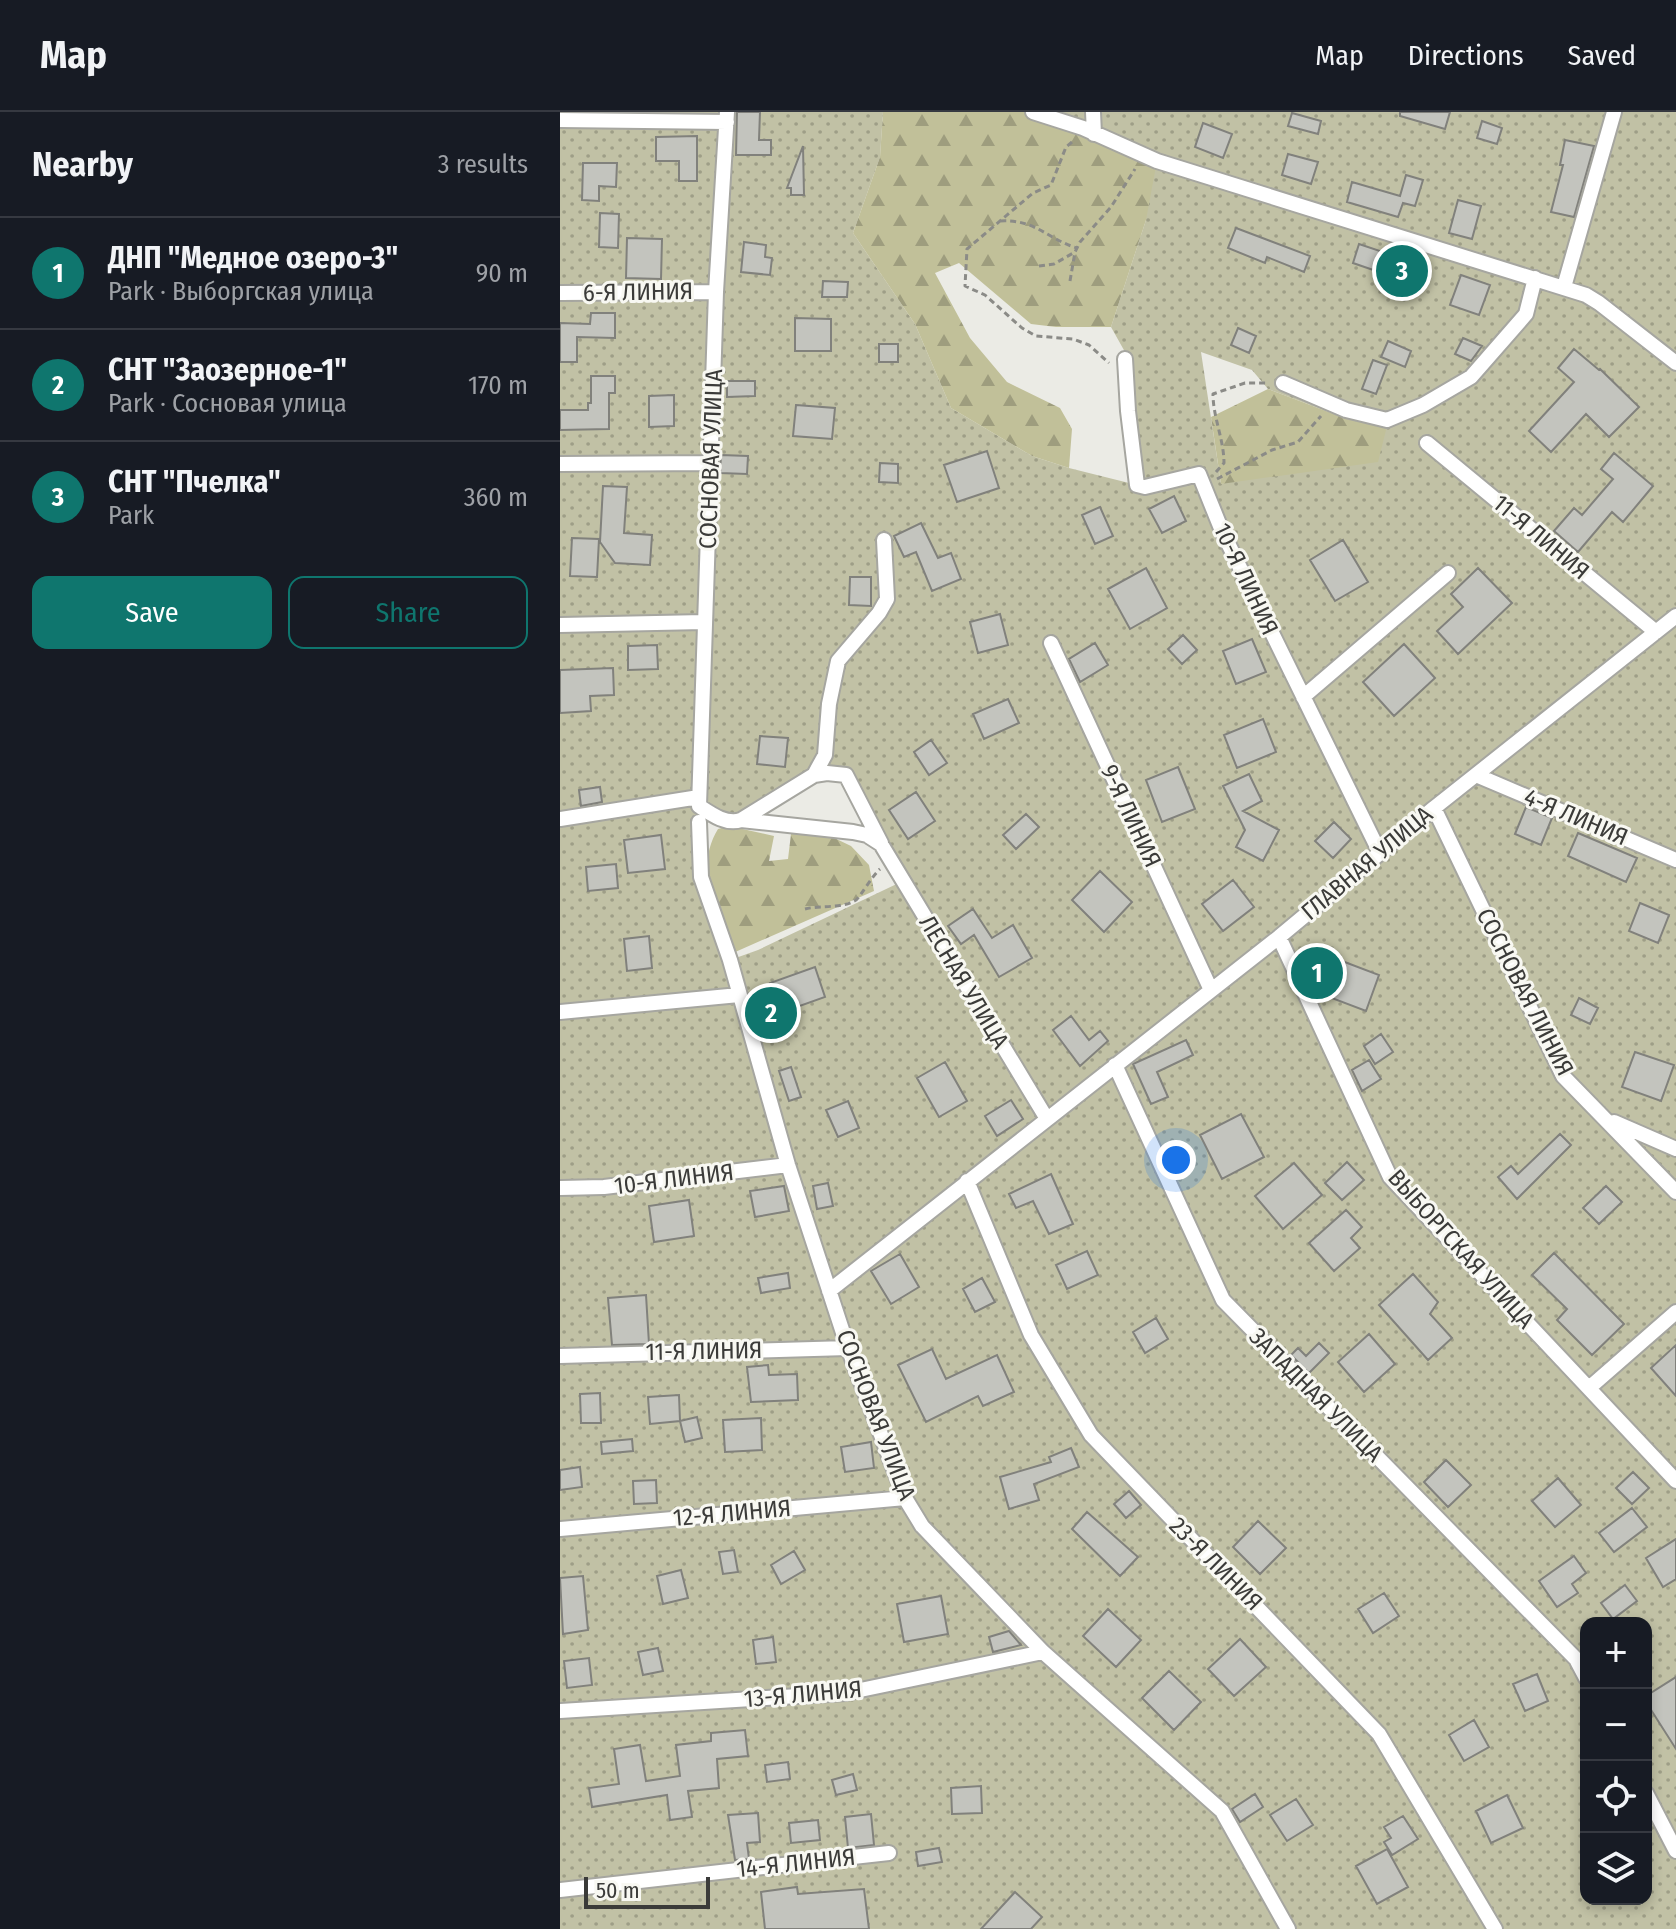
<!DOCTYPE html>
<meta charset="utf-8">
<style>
body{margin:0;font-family:"Fira Sans Condensed",sans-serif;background:#242831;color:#f1f3f6}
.controls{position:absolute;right:24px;bottom:24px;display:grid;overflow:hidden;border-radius:16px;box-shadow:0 4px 12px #0003}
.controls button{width:72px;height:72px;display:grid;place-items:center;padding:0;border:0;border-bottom:2px solid #363941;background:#171b24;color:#f1f3f6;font:40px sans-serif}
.scale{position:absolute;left:24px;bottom:20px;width:126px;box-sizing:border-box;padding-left:8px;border:4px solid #3b3b39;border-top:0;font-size:22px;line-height:28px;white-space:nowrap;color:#3b3b39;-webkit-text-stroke:6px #f8f8f2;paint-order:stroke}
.you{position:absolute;left:616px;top:1048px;width:28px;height:28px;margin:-20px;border:6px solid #fff;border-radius:50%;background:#1a73e8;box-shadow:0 0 0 12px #1a73e833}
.badge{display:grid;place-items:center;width:52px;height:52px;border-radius:50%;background:#0f766e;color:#fff;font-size:26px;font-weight:700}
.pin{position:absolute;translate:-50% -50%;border:4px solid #fff;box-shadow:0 2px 8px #0006}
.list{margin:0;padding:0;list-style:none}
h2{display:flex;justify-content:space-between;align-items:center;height:104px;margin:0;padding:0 32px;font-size:34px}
h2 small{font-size:26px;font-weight:400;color:#9ea1a6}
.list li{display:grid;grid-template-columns:52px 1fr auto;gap:24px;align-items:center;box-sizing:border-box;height:112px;padding:0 32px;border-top:2px solid #363941}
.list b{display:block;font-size:30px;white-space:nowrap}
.list p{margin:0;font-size:26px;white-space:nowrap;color:#9ea1a6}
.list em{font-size:26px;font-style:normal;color:#9ea1a6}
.actions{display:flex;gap:16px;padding:24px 32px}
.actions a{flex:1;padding:18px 0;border:2px solid #0f766e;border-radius:16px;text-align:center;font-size:28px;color:#0f766e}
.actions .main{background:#0f766e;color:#fff}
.icon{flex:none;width:44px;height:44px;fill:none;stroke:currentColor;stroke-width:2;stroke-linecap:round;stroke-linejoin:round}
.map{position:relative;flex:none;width:1116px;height:1817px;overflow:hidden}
header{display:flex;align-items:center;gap:48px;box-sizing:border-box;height:112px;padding:0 40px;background:#171b24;border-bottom:2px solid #363941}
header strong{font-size:38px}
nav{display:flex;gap:44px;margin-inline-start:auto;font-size:28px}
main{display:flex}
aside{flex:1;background:#171b24}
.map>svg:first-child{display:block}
.green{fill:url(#green-dots);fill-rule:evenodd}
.forest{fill:url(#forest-firs)}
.building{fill:#c3c4be;stroke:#81817c;stroke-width:2}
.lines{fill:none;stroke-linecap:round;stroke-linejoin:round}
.street-casing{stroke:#a6a6a0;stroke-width:18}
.path{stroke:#8b8b87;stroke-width:3;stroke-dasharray:6 4;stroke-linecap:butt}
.street{stroke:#fff;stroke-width:14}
.labels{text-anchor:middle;stroke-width:6;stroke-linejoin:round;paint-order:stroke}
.street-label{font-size:24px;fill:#3b3b39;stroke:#f8f8f2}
</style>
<header>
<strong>Map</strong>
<nav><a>Map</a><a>Directions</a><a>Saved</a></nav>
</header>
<main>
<aside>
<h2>Nearby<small>3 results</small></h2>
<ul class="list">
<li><span class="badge">1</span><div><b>ДНП &quot;Медное озеро-3&quot;</b><p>Park · Выборгская улица</p></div><em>90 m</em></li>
<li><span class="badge">2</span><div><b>СНТ &quot;Заозерное-1&quot;</b><p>Park · Сосновая улица</p></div><em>170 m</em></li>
<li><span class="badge">3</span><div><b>СНТ &quot;Пчелка&quot;</b><p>Park</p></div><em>360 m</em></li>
</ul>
<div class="actions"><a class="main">Save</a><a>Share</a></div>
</aside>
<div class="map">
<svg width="1116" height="1817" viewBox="0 0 1116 1817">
<defs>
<pattern id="green-dots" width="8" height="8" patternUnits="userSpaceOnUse" patternTransform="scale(2)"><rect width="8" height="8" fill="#c1c1a5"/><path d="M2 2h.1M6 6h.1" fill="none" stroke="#9e9e87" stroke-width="1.8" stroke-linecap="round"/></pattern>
<pattern id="forest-firs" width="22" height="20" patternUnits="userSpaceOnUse" patternTransform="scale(2)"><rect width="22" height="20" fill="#c1c099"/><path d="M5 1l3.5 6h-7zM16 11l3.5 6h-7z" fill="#9e9d7e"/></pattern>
</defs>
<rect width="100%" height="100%" fill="#ebebe5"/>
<path class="green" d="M0 0H323L320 45 293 121 355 212 391 296 472 344 509 356 577 373 565 240 551 215 586 108 471 0H1116V1817H0ZM641 240 692 258 708 277 787 307 827 314 661 372ZM267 661 286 663 343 769 198 838 170 848 141 765 139 695 174 710ZM1026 1511H1086V1787H1026Z"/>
<path class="forest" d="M323 0H471L597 49 586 108 551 215H496L471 212 399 151 375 161 410 226 447 270 500 296 512 317 509 356 472 344 391 296 355 212 293 121 320 45Z
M708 277 787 307 827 314 818 350 661 372 651 305Z
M169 714 214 724 209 749 228 747 231 722H266L291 734 309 753 314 779 173 841C157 800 133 758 158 717Z"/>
<path class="building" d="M177 0H200L199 28H211V43H176Z
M840 0H890L885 17 840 4Z
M732 1 761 9 758 22 728 14Z
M922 9 942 16 937 32 917 26Z
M643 11 672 22 663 46 635 35Z
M137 24V69H119V49H96V25Z
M1005 28 1034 34 1014 105 991 100 1003 53H1000Z
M243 34 244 83H231V76H227Z
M728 42 758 50 751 72 722 63Z
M23 51H57L56 75 39 74V89L22 88Z
M846 63 863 68 855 94 843 91 838 105 787 90 792 70 840 84Z
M898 88 921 94 912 127 889 121Z
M40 101 59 102 58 136 39 135Z
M676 116 750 144 744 160 707 145 705 151 668 136Z
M67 126 102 127 101 167 66 166Z
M184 130 206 133 205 145 212 146 210 163 181 160Z
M799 132 826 141 819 160 793 151Z
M901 163 930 173 919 203 890 193Z
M263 169 288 170 287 185H262Z
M31 201H55V226L17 225V250H0V211L30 212Z
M235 206 271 207V239H235Z
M678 216 696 224 689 241 671 233Z
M903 226 922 234 911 249 895 242Z
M828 229 851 239 845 255 821 245Z
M319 232H338V250H319Z
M1014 237 1039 258 1040 257 1079 295 1049 325 1026 302 991 340 969 319 1014 270 998 256Z
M813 248 827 253 816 282 802 277Z
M31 264H55V281H49V317L0 318V298H28V291H31Z
M167 269H195V284L167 285Z
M114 283V314L89 315V284Z
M236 293 275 296 272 327 233 324Z
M427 339 439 376 397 390 384 353Z
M1054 341 1093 374 1063 410 1052 400 1018 440 994 419 1014 396 1022 403 1053 367 1041 357Z
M161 343 188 344 187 362 160 361Z
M320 351 338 352V371L319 370Z
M43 374 67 375 64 421 92 423 90 453 55 451 40 430Z
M614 384 626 409 602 421 589 397Z
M540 395 553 424 535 432 522 403Z
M361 411 378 446 391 441 401 467 372 479 356 440 344 445 334 424Z
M12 426 39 427 37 465 10 464Z
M783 428 808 470 775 489 750 448Z
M586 456 607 496 570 517 548 477Z
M918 456 952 491 898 542 877 519 903 495 891 482Z
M290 465H311V494L289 493Z
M440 502 448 533 418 541 410 510Z
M623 523 637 538 622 552 608 537Z
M692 527 706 560 676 572 663 539Z
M535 531 548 553 520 570 509 547Z
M844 532 875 566 834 604 803 570Z
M97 533 98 557 68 558V534Z
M53 556 54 583 30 584 31 599 0 601V558Z
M448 587 459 611 424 627 413 602Z
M703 607 716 640 677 656 664 623Z
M200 624 228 626 225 655 197 652Z
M371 628 387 651 369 663 354 640Z
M618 655 635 697 602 710 586 668Z
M689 662 702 689 683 699 719 718 703 749 676 735 685 718 663 674Z
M40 675 42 690 21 694 19 678Z
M356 680 375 709 348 727 329 698Z
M966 695 992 706 981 733 955 722Z
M466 702 479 715 456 737 443 723Z
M774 710 791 727 773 746 755 729Z
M1018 721 1077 746 1066 770 1008 744Z
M101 723 105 757 68 761 64 728Z
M56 752 58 776 28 779 26 755Z
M540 759 572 790 544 820 512 788Z
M673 768 694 795 663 819 642 792Z
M1080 791 1109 803 1098 831 1069 819Z
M413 797 432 826 453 813 472 846 439 865 414 823 401 832 388 814Z
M89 824 92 856 67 859 64 827Z
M782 849 819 863 806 899 769 885Z
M255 855 265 885 220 901 210 871Z
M1019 886 1038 896 1030 912 1011 903Z
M511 904 529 928 540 919 548 929 520 954 493 918Z
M821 922 833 940 815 952 804 934Z
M626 928 633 943 597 960 608 985 591 992 573 952Z
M1075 940 1114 953 1101 989 1062 975Z
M809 948 821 967 802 979 792 958Z
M385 950 407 989 379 1005 357 966Z
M231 955 241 985 229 989 219 959Z
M451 988 463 1007 437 1024 425 1004Z
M288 989 299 1016 278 1025 266 998Z
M681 1002 704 1045 662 1067 640 1023Z
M1000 1022 1011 1033 957 1087 938 1065 951 1054 958 1062Z
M787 1050 804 1068 782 1088 765 1071Z
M734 1051 762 1083 723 1117 695 1084Z
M491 1062 513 1112 489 1122 473 1089 456 1096 449 1082Z
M268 1071 273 1094 257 1097 253 1074Z
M224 1074 229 1099 195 1105 190 1079Z
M1046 1074 1062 1090 1039 1112 1023 1096Z
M129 1088 134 1124 94 1130 89 1094Z
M786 1098 802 1115 791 1126 800 1136 774 1159 749 1131Z
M527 1139 538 1163 507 1177 496 1153Z
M994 1141 1064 1212 1032 1243 997 1208 1007 1197 972 1163Z
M340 1142 359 1175 331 1192 311 1159Z
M228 1161 230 1176 201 1181 198 1166Z
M853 1162 878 1190 870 1202 892 1226 868 1248 819 1193Z
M422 1166 435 1190 415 1200 403 1177Z
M86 1183 89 1232 52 1233 48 1186Z
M596 1206 608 1227 585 1241 573 1220Z
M809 1222 835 1252 804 1280 778 1250Z
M759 1231 769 1241 749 1261 731 1243 738 1236 746 1244Z
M1116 1233V1284L1091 1256Z
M372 1237 386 1267 437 1243 454 1280 423 1294 418 1284 366 1310 338 1253Z
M208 1253 209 1263 237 1262 238 1288 191 1290 187 1255Z
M40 1281 41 1311H21L20 1282Z
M119 1283 120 1309 90 1312 88 1285Z
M137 1305 142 1326 125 1330 120 1309Z
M201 1306 202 1338 165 1340 163 1308Z
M72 1327 73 1339 42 1342 41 1330Z
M311 1330 314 1356 285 1360 281 1335Z
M511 1336 519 1355 474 1372 479 1388 449 1397 440 1365 491 1350 489 1345Z
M886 1348 911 1373 888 1395 864 1370Z
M20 1355 22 1375 0 1378V1358Z
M1073 1360 1089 1376 1072 1392 1056 1376Z
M998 1366 1021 1393 995 1415 972 1389Z
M96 1368 97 1391 74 1392 73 1369Z
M569 1379 581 1393 566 1406 554 1392Z
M1072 1396 1087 1415 1054 1440 1039 1421Z
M527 1400 578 1445 560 1464 512 1417Z
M698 1409 726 1436 700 1462 673 1435Z
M1116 1427V1467L1103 1475 1086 1446Z
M174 1438 178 1460 163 1462 159 1440Z
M234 1439 245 1458 221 1472 211 1453Z
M1014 1444 1026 1461 1012 1472 1018 1481 997 1495 979 1469Z
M121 1458 128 1486 103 1492 97 1464Z
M23 1464 28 1518 3 1522 0 1466Z
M1065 1473 1077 1489 1053 1507 1041 1491Z
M824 1481 839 1504 813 1521 798 1497Z
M381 1484 388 1522 344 1530 337 1492Z
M548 1497 581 1528 556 1555 523 1524Z
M449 1519 461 1533 433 1540 429 1525Z
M213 1525 216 1550 196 1552 193 1528Z
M680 1527 706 1555 674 1584 648 1557Z
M98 1536 103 1559 83 1563 78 1540Z
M29 1546 32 1573 7 1576 4 1549Z
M609 1559 641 1590 614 1618 582 1586Z
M977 1562 988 1589 965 1599 953 1572Z
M1116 1565V1637L1086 1590V1584Z
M914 1608 929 1635 904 1649 889 1623Z
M185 1618 188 1644 157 1647 159 1676 128 1679 132 1705 110 1708 107 1683 32 1695 29 1676 59 1672 54 1637 80 1633 86 1669 120 1664 116 1633 151 1629V1621Z
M228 1650 230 1667 207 1670 205 1653Z
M293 1662 297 1678 276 1683 272 1668Z
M421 1674 422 1701 392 1702 391 1676Z
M695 1682 703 1695 680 1710 672 1697Z
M947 1683 963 1716 931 1731 916 1699Z
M736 1687 753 1713 727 1729 710 1703Z
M198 1701 200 1730 187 1731 189 1747 175 1748 168 1703Z
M311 1702 314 1733 288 1736 285 1705Z
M843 1704 858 1727 832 1743 824 1730 831 1726 824 1715Z
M258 1708 260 1728 231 1731 229 1711Z
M379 1736 382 1750 358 1754 356 1740Z
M827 1737 848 1775 817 1792 796 1754Z
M237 1775 238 1782 304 1777 309 1817H205L201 1780Z
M455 1780 482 1805 471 1817H421Z"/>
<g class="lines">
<defs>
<path id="street" d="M167 0 156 180 139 694C151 702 166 713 181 708L293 720 307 723 321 732 487 1007
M473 0 523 16 597 49 1026 183 1039 191 1116 251
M533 0 534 22
M0 8 167 10
M1004 175 1054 0
M0 181 156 180
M565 247 568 299 577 373 585 375 639 362 662 419 820 741
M723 271 786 298 827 308 863 293 911 265 966 202 975 166
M867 331 1096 520
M0 352 151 351
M0 513 144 510
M491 531 651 878
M743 585 888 461
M254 663 265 643 269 592 278 549 319 501 327 487 324 428
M916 663 1116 748
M874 696 1003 964 1116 1080
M0 707 139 685
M181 708 254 663 267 661 286 663 321 731
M139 710 141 765 170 848 228 1053 288 1236 345 1386 362 1414 483 1540 662 1699 728 1817
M719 825 830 1065 1116 1369
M0 900 179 883
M555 953 663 1188 1016 1547 1026 1566
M1054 1010 1116 1037
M407 1069 471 1223 531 1323 819 1622 935 1817
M0 1076 44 1075 228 1053
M269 1179 719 825 874 696 1116 504
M0 1244 288 1236
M1029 1276 1116 1200
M0 1417 345 1386
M0 1599 286 1581 483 1540
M1086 1681 1116 1739
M0 1778 329 1741"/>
</defs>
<use href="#street" class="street-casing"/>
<path class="path" d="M512 30 506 35 491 73 473 81 407 137 405 174 425 183 462 216 476 224 513 227 529 233 549 251
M440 109C476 107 487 127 517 136
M479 154 494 152 515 140
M510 169 515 140 520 130 551 95 575 57
M656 360 664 351C664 328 653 305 653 282L685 271H709
M657 367 712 338 738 330 761 304
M245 797C260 793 282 797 296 788 300 785 312 764 320 757"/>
<use href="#street" class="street"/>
</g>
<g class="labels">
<g class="street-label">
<text transform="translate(78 180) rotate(-1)" y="8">6-Я ЛИНИЯ</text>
<text transform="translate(151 347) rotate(-88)" y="8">СОСНОВАЯ УЛИЦА</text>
<text transform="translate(981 425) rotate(40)" y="8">11-Я ЛИНИЯ</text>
<text transform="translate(686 467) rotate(65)" y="8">10-Я ЛИНИЯ</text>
<text transform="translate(571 704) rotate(65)" y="8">9-Я ЛИНИЯ</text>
<text transform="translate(1016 705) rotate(23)" y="8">4-Я ЛИНИЯ</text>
<text transform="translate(807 751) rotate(-40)" y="8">ГЛАВНАЯ УЛИЦА</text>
<text transform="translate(404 870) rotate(59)" y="8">ЛЕСНАЯ УЛИЦА</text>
<text transform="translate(965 880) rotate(63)" y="8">СОСНОВАЯ ЛИНИЯ</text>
<text transform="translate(114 1067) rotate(-7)" y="8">10-Я ЛИНИЯ</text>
<text transform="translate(901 1137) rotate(48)" y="8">ВЫБОРГСКАЯ УЛИЦА</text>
<text transform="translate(144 1239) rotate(-1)" y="8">11-Я ЛИНИЯ</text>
<text transform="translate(756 1283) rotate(45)" y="8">ЗАПАДНАЯ УЛИЦА</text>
<text transform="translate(316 1303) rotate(69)" y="8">СОСНОВАЯ УЛИЦА</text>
<text transform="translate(172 1401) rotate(-5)" y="8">12-Я ЛИНИЯ</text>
<text transform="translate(656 1452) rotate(45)" y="8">23-Я ЛИНИЯ</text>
<text transform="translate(243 1582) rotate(-5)" y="8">13-Я ЛИНИЯ</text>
<text transform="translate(236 1751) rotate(-6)" y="8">14-Я ЛИНИЯ</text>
</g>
</g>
</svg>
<div class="controls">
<button>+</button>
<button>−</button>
<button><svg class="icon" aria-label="locate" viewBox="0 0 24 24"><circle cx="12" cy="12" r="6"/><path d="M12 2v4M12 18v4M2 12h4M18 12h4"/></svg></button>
<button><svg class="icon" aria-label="layers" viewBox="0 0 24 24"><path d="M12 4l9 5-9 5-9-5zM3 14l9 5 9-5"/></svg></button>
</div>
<div class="scale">50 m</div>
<div class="you"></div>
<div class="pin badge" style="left:757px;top:861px">1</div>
<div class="pin badge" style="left:211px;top:901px">2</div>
<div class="pin badge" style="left:842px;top:159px">3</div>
</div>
</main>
